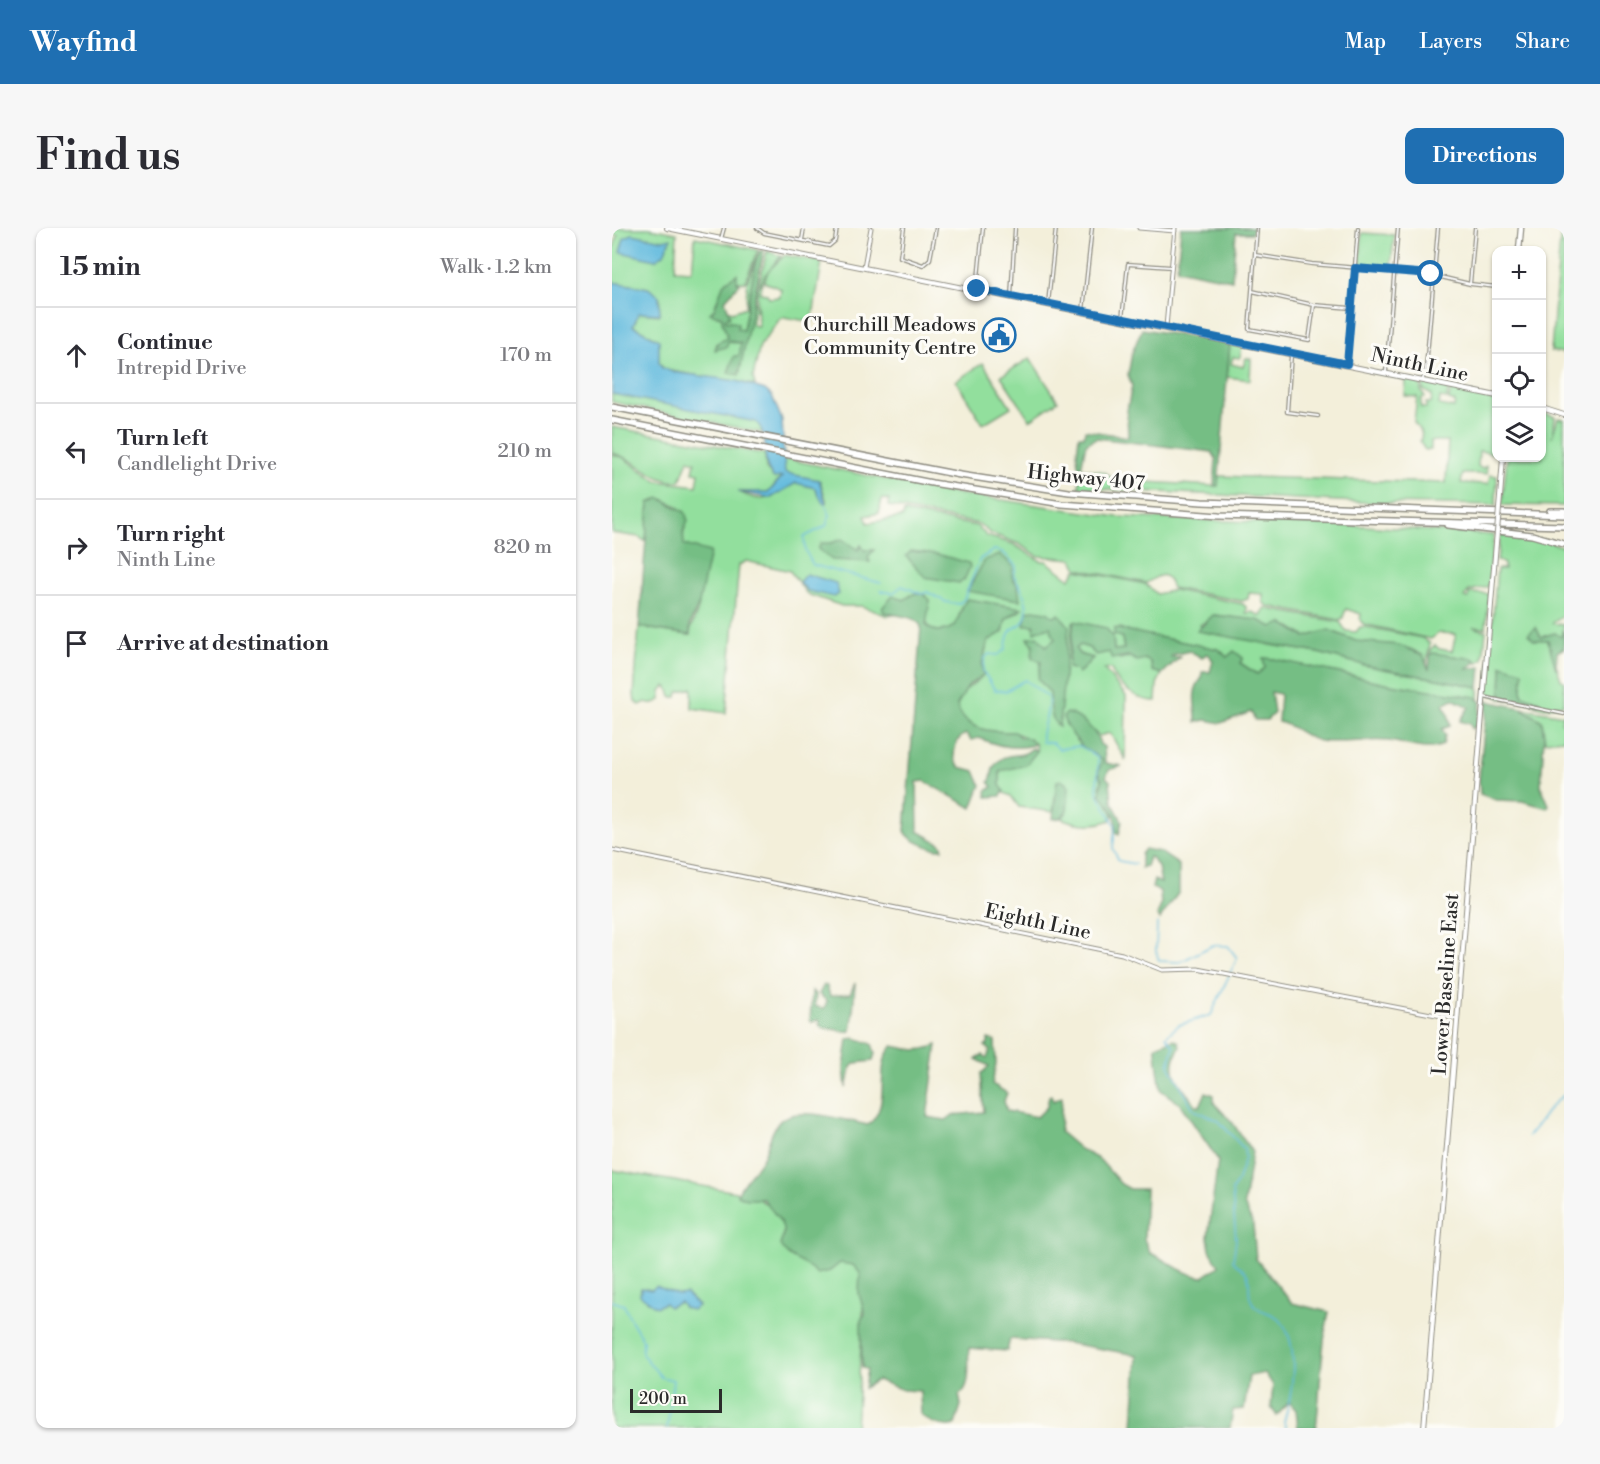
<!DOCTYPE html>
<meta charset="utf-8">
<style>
body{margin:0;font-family:"Libre Bodoni",serif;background:#f7f7f7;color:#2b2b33}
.controls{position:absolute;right:18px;top:18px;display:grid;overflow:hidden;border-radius:12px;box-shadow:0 2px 4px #0004}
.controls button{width:54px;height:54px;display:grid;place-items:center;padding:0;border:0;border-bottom:2px solid #e1e1e2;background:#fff;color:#2b2b33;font:30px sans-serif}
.scale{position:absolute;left:18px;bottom:15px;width:92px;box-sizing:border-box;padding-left:6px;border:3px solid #2b2b2b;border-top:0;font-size:16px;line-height:21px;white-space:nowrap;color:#2b2b2b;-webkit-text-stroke:4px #fdfcf7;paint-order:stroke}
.stop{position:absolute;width:18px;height:18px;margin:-14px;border:4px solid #1f6fb2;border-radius:50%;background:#fff}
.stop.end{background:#1f6fb2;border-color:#fff;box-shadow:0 2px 6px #0008}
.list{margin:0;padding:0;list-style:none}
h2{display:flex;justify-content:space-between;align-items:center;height:78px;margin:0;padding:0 24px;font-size:26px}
h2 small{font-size:20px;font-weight:400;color:#7c7c81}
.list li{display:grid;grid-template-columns:39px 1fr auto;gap:18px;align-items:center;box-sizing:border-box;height:96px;padding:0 24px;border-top:2px solid #e1e1e2}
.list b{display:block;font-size:22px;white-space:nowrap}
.list p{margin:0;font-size:20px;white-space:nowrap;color:#7c7c81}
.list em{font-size:20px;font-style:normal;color:#7c7c81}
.icon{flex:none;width:33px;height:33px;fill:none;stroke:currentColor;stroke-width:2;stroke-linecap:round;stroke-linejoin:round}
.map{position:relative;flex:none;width:952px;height:1200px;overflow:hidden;border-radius:12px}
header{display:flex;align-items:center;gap:36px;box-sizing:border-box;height:84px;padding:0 30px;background:#1f6fb2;color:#fff}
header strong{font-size:28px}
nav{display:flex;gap:33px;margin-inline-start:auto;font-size:21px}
.intro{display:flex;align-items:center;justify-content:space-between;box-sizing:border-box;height:144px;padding:0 36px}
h1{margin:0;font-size:42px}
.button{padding:15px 27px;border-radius:12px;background:#1f6fb2;color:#fff;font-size:21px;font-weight:700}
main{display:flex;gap:36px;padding:0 36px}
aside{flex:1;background:#fff;border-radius:12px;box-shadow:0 2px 4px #0004}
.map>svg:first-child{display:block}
.green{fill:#92df9d;stroke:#5e8564;stroke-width:1.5}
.forest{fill:#75be84;stroke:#507458;stroke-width:1.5}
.water{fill:#5fb9dd;stroke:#457284;stroke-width:1.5}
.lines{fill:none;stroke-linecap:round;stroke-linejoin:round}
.stream{stroke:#5fb9dd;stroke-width:1.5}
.minor-casing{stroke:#8f8d82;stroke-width:4.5}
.tertiary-casing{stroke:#8f8d82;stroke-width:5}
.secondary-casing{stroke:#8f8d82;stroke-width:6}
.primary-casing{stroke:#8f8d82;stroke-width:7}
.motorway-casing{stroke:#8f8d82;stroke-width:8}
.minor{stroke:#fff;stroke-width:2}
.tertiary{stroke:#fff;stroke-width:3}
.secondary{stroke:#fff;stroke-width:4}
.primary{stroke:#fff;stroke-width:4.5}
.motorway{stroke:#fff;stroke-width:5}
.secondary-bridge-casing{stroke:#8f8d82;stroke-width:6;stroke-linecap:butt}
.secondary-bridge{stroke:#fff;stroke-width:4}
.route{stroke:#1f6fb2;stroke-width:8}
.labels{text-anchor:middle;stroke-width:6;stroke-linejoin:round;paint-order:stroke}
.poi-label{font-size:20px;fill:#2b2b2b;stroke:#fdfcf7;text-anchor:end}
.street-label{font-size:20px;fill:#2b2b2b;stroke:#fdfcf7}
</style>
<header>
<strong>Wayfind</strong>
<nav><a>Map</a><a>Layers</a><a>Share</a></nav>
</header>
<div class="intro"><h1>Find us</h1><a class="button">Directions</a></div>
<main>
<aside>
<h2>15 min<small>Walk · 1.2 km</small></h2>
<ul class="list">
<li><svg class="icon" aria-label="ahead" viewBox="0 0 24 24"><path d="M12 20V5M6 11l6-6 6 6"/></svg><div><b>Continue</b><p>Intrepid Drive</p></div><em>170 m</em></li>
<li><svg class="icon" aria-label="left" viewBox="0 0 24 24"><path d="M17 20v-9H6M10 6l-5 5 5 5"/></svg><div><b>Turn left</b><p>Candlelight Drive</p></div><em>210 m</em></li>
<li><svg class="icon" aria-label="right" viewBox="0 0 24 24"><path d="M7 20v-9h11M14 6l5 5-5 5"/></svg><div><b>Turn right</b><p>Ninth Line</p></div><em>820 m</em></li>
<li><svg class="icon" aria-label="arrive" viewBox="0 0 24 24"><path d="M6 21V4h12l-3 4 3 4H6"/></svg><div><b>Arrive at destination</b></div></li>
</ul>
</aside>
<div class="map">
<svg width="952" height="1200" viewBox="0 0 952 1200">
<rect width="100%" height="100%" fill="#fdfcf7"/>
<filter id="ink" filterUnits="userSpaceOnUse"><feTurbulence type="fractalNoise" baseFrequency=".0167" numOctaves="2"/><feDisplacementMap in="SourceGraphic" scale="12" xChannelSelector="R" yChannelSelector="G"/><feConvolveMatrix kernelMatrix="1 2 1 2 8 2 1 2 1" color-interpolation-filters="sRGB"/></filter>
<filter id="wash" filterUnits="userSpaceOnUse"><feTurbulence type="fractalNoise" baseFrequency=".008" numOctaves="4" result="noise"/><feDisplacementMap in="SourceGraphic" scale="24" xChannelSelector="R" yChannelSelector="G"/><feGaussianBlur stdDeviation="1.35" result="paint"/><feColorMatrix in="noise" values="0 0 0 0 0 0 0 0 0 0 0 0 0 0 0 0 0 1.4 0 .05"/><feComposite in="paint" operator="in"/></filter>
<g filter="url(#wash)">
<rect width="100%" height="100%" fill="#f3efda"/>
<path class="green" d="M0 0H37L65 5 63 42 80 43 83 9 146 22 133 54H125L123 49C113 60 99 71 105 88L110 89C109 97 115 101 115 110L111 114 130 115 127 147 142 64 144 83 142 84 140 97 146 98 145 65 155 23 169 28C158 42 150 45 148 65L155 66 157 70 168 69 169 61 152 54 156 43 173 27 210 34 200 94 172 89 167 92 148 118 141 149 143 157 53 142 47 135 46 111 21 98 27 85 47 87 48 70 36 60 0 54V24L6 8 0 6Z
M949 0H952V125L939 123Z
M750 5 782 7 779 38 748 36Z
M144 31 131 102 124 101 125 96 119 93 114 94 113 90 117 88 114 81 120 84 134 79 135 54Z
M618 115 630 119 628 130 621 129 619 136 631 139 634 130 639 131 638 152 615 149Z
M418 130 446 173 418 192 389 148Z
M371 135 399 179 371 196 344 153Z
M760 144 808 154 809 163 813 169 809 171V180H814V175H819L820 167 811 162V154L836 160 835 171 828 170 827 177 842 180 843 174 837 172 839 160 884 173V226L867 223 866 238 870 241 874 238 875 246H851L849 255 876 256 878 247 885 248 884 277 765 275 467 260 469 240 492 244 502 252 602 258H606V248L834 255 836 213H819V222H813L808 214 810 206 802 194 805 169 793 168 794 153Z
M0 166 140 192 147 196 151 205 0 174Z
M930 184 943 189 940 209 946 190 952 191V278L890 277 895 230H930Z
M0 199 153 226 154 241 162 250 170 248 157 264H127C164 282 159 259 185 255 192 253 197 259 203 260L211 275H215L208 253 173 245 170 230 335 264 506 289 753 298 882 307 876 359 857 363 852 369 856 370 857 365 877 366 874 400 861 399 874 403 871 431 865 435 863 431 818 427 819 421 823 417 827 421 840 423 844 406 827 405 819 411 751 396 748 392 749 386 734 381 730 392H727L655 378 651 374V366L637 365 636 371 630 373 560 360C558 357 558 354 556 351 550 342 540 353 534 355L466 341 461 331 426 328 407 316 378 305 367 296 276 278 277 272 270 271 267 285 253 288 256 295 291 289 292 284 365 298 375 308 401 316 429 333H434L458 351 464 342 533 356 545 366 562 362 631 376 635 380 634 385 640 384 649 388 653 380 657 381 728 394 734 403 744 404 748 399H755L810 410 818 415 814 439C810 411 762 418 742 413 734 411 724 402 716 403 708 403 701 408 694 409L677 398 660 399 648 393 603 387 588 397 659 417 706 425 756 438 867 459V471L778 456 662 431 651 430 653 440 645 446 618 428 614 429 610 423 520 405 508 400 512 422H502L501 409 461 394 456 432 469 443 481 430 467 426 464 421 468 417 477 420 484 427 497 424 508 431C517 428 531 429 539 435L540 443 550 446 545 456 544 473C527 474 505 458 499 441H492L514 468 513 531 498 505 487 508 459 485 454 497 470 519 482 524 490 533 486 546 490 552 488 559 501 587 499 592C483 598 465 597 449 590L454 586 455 555 445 553 441 584 407 579 399 568 392 565 388 557V543L416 533 425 523 423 514C416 511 406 504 398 504 394 503 388 506 384 506 371 505 340 490 345 473 349 462 364 456 371 447L370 436 376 413 391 403 394 391 408 383 403 379 355 371C342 388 351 407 318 402L314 393 318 372 311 366 299 367 292 372 283 369 272 384 281 387 276 388 249 378H230L195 366 178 343 134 333 127 337 114 485 80 480V460L66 464 65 469H59L56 459 53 458 49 463V472L40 476 34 474 28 477 23 474 22 467 27 399 78 407C78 395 87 386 87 375 89 348 60 320 76 293L66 278 48 270 37 275 34 314 27 309 0 305V227L10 229 45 253 85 258 87 245 81 244 83 234 76 232 68 253C42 256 25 230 0 225Z
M888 307 935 313 952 319V386L941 395 952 397 949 409 943 405 929 409 916 406 936 412 949 452 952 453V476L933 480 925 478 926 473 910 467 890 438 889 471 875 464 885 341H892V336L885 332Z
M909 480 952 487 949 494 952 496V511L933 513 930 493Z
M0 942 130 965 146 971 254 1032 244 1200H0Z"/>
<path class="forest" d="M569 0H641L640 5H624L620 52 565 41Z
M152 22 127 147 116 145 122 128H127L129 115 116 113 115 119 103 122 105 115 115 110C115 101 109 97 110 89L98 85 102 81 112 55 125 46V54L128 55 113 72 118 88 113 91 114 94 119 93 126 96 125 101 131 102 144 31 148 23Z
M530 101 618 115 606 258H602L604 231 600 224 484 210 474 216 469 240 466 238 465 225 467 208H472L473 202 516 209 515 182 520 158 516 147 520 125Z
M48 270 73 284 76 293 71 304 72 317 98 324 87 375 78 396V407L27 399 37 275Z
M230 311 246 322 249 317 252 322H262L256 329 258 334 220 332 206 321 209 315H219Z
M299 323 325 326 357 335 358 339 352 352 347 355 313 349 294 328Z
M388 326 401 338 400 349 406 358 408 372 355 363 373 332Z
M303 365 311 366 318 372 314 397C318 402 322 403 328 403 349 402 346 382 355 371L410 380 394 391 391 404 376 413 370 436 371 447 357 457 345 477C351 503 381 504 402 504L408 509 416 510 423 516C405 523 383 517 367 510L359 512 354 506C342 510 338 531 348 539 352 541 359 541 363 543L369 557 360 580C345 571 328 563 313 553L305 554 306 603 329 616 331 621C320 622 297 613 293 603L309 398C302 387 284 388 272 384L270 380 281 368 292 372Z
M421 382 435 384 442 389 447 386 457 398 447 499C437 490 439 477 438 465L426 451 429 434 420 430 421 416 416 410 425 408 434 418 443 411 438 399 422 404V397H412L415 383Z
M601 387 646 392 660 399 670 395 693 409 717 402 744 413 787 417 811 427 817 442 818 427 821 425 863 431 864 434 854 441 869 439 867 459 756 438 706 425 585 403Z
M462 393 494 400 501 409 502 422 512 421 510 409 502 407V400L606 421 615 429 622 423 631 430 628 435 645 446 653 440 651 430 662 431 778 456 864 469 869 475 865 497 860 501 858 496 848 493 857 479 841 471 831 476 836 485 838 498 830 501 833 507 831 517C814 525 794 515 777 513 756 511 727 516 708 513 694 511 681 496 666 494L668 466 659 464 662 485 655 492H643L639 484 609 495 594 492 584 494C585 479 577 465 590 450V444H598L601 433 597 427 594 426 590 430 578 423 560 427 559 429H568L550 446 540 443 539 435 533 431 525 433 516 428 500 431 497 424 484 427 477 420 468 417 464 421 467 426 481 430 466 446 464 442 456 440Z
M924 399 929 409 943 405 949 409 952 403V420L945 424 944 441 936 412H922L916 406Z
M890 437 911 443 910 467 927 473 925 478 916 473 889 471Z
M875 473 909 480 930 493 932 509 929 558 937 577 935 580 910 573 884 572 868 566 867 552Z
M455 485C467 487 486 504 488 516L492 519 493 535 510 538 497 542 494 549 498 553 500 574 510 593 507 606 503 604C508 591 497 574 488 567L490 552 486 544 490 533C484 525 476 525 470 518 464 512 453 497 451 489Z
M420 520 425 523 414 537 388 543V557L392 563 389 568 375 569 374 563 381 559 377 554C382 547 377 540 389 531 398 524 411 531 420 520Z
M449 552 457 558 455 582 449 590 441 591 445 553Z
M533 621 548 624 567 637V664L548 691 545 688 549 677 548 663 540 660 542 652 549 655 546 639 540 630 537 629 534 638 529 640V626Z
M243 755 240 799 237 804 209 799 207 791 200 794 198 792 200 763 204 766 203 778 212 781 215 773 207 766 212 757 215 758 218 768 238 766Z
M243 810 260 816 263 825 261 833 243 835 239 839 234 860 232 840 236 811Z
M376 811 383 813 384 836 380 856 395 865 392 873 395 883 425 889 435 879 437 868 439 867 441 873 450 869 448 904 468 921 488 932 509 956 518 961H534L532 1011 538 1025C555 1032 571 1047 591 1049L607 1038 598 1022 596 1009 606 932 568 876 549 862C548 855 543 823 544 818L562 811 567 814 568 819C552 844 569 857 584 877L588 878 594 864 602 867V875L620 894 640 924 632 976 641 997 644 1031 680 1075 717 1084C708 1123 709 1161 704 1200H686L684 1182 677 1174 665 1188 659 1179 661 1157 653 1145 637 1148 632 1181 621 1182 618 1200H521L525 1127 455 1115 398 1111 395 1123 357 1120C355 1134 361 1159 347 1167L349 1177 343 1197C331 1200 318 1195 309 1187L308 1163 291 1162 265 1152 252 1160 255 1141 250 1140 249 1092 253 1086 247 1066 248 1045 241 1037 228 1035 218 1043 205 1046C194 1033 176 1033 168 1017 178 994 162 989 152 971H135L125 967C131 951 144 943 151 929 157 917 158 905 166 895 182 875 234 893 256 897 282 876 260 837 281 818 299 821 306 825 325 817L315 889 334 892 341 887 372 884 369 846 377 838 364 831 371 827 375 830 378 822 373 818 376 817Z"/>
<path class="water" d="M20 6 51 12 59 10 52 26 43 32 8 24 12 10Z
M0 54 36 60 47 68 48 86 27 85 21 98 47 112V135L50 140 61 144 125 153 153 162 160 168 170 192 173 245 207 252 214 275H211L203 260 184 255 159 270 126 264H157L170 249 162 250C146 234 160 209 144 194L0 166Z
M194 346 224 355 227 366 222 369 196 363 187 354Z
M44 1058 66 1067 74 1066 86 1078 80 1082 72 1080 68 1074 57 1079 53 1075 44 1079 28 1067 29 1060 40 1062Z"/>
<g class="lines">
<path class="stream" d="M213 276 218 287 214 298 192 309 193 322 201 337 269 355
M269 363 281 365 290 358 310 366 315 364 334 374 347 376 352 371 368 331 382 322 391 324 404 338 402 348C410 360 422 383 409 396 405 400 401 399 398 404 394 410 395 416 393 422L386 427 377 426 373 430 371 443 383 462 394 463 413 452 436 469C439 484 428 498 430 514L441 515 447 521 468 518 486 530 485 564 503 597 501 621 507 633 523 636
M545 695 544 723 547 733 568 734 601 717 616 718 625 730 599 787 567 797 554 808 562 818 557 837 582 882 606 892 632 921 633 930 625 955 620 962 624 1012 621 1033C625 1039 635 1041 636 1049 639 1059 634 1070 644 1079 651 1085 661 1084 668 1092 689 1117 680 1167 672 1194L674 1200
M916 908C930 894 935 878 952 867
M0 1073 12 1077 18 1090
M19 1092 31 1112 30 1124
M30 1126 49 1149 61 1152 58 1178
M55 1200 58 1181"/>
</g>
</g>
<g filter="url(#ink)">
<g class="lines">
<defs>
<path id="minor" d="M145 0 152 5 217 18 223 13 225 0
M292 0 288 29 311 37 318 31 324 0
M645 0 637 101 697 112 702 77
M109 11 112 0
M190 12 192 0
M643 27 700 36 816 46 858 56 885 59
M858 56 863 0
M365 61 371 0
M640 63 702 77 739 80
M399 69 403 0
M436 76 444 0
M471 83 480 0
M510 91 516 36 559 39
M679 127 675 184 706 188
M735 136 746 0
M774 144 786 0
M811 151 814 140 826 0
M872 469 952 486"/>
<path id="tertiary" d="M527 0 563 3
M252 39 259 0
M554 99 563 0
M0 622 510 726 550 742 586 741 845 791"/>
<path id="secondary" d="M55 0 885 168
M930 180 952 187
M888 269 891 230
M812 1200 884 315"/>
<path id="primary" d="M907 22 909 0"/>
<path id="motorway" d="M0 179 348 247 457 264 590 274 952 287
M0 192 320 255 450 276 607 288 952 298
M938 283H952
M836 297 920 307 952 316"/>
</defs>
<use href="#minor" class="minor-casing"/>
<use href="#tertiary" class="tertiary-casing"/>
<use href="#secondary" class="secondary-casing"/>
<use href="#primary" class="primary-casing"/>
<use href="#motorway" class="motorway-casing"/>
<use href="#minor" class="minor"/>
<use href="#tertiary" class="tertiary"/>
<use href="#secondary" class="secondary"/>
<use href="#primary" class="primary"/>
<use href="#motorway" class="motorway"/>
<defs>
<path id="secondary-bridge" d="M884 315 888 269"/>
</defs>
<use href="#secondary-bridge" class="secondary-bridge-casing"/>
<use href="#secondary-bridge" class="secondary-bridge"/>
</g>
</g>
<g class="lines" filter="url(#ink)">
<path class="route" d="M365 61 735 136 743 40 819 46"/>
</g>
<defs>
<symbol id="civic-ring" viewBox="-11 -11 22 22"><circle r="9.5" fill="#fdfcf7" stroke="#1f6fb2" stroke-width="1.5"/><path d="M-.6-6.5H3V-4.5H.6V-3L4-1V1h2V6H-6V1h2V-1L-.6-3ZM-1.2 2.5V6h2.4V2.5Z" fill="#1f6fb2"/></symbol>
</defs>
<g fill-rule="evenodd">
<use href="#civic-ring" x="368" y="88" width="38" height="38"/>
</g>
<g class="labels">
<g class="poi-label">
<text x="364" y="103">Churchill Meadows<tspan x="364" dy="23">Community Centre</tspan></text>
</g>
<g class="street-label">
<text transform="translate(808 136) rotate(12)" y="7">Ninth Line</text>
<text transform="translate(474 249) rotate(6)" y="7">Highway 407</text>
<text transform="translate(426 693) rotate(12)" y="7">Eighth Line</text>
<text transform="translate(833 756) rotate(-86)" y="7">Lower Baseline East</text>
</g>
</g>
</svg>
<div class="controls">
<button>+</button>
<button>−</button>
<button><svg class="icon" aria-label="locate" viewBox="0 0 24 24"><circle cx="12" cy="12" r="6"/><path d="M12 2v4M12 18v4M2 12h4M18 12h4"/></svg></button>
<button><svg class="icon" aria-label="layers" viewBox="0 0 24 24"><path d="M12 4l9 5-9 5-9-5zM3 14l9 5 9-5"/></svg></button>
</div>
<div class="scale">200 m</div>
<div class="stop" style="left:819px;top:46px"></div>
<div class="stop end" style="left:365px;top:61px"></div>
</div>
</main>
